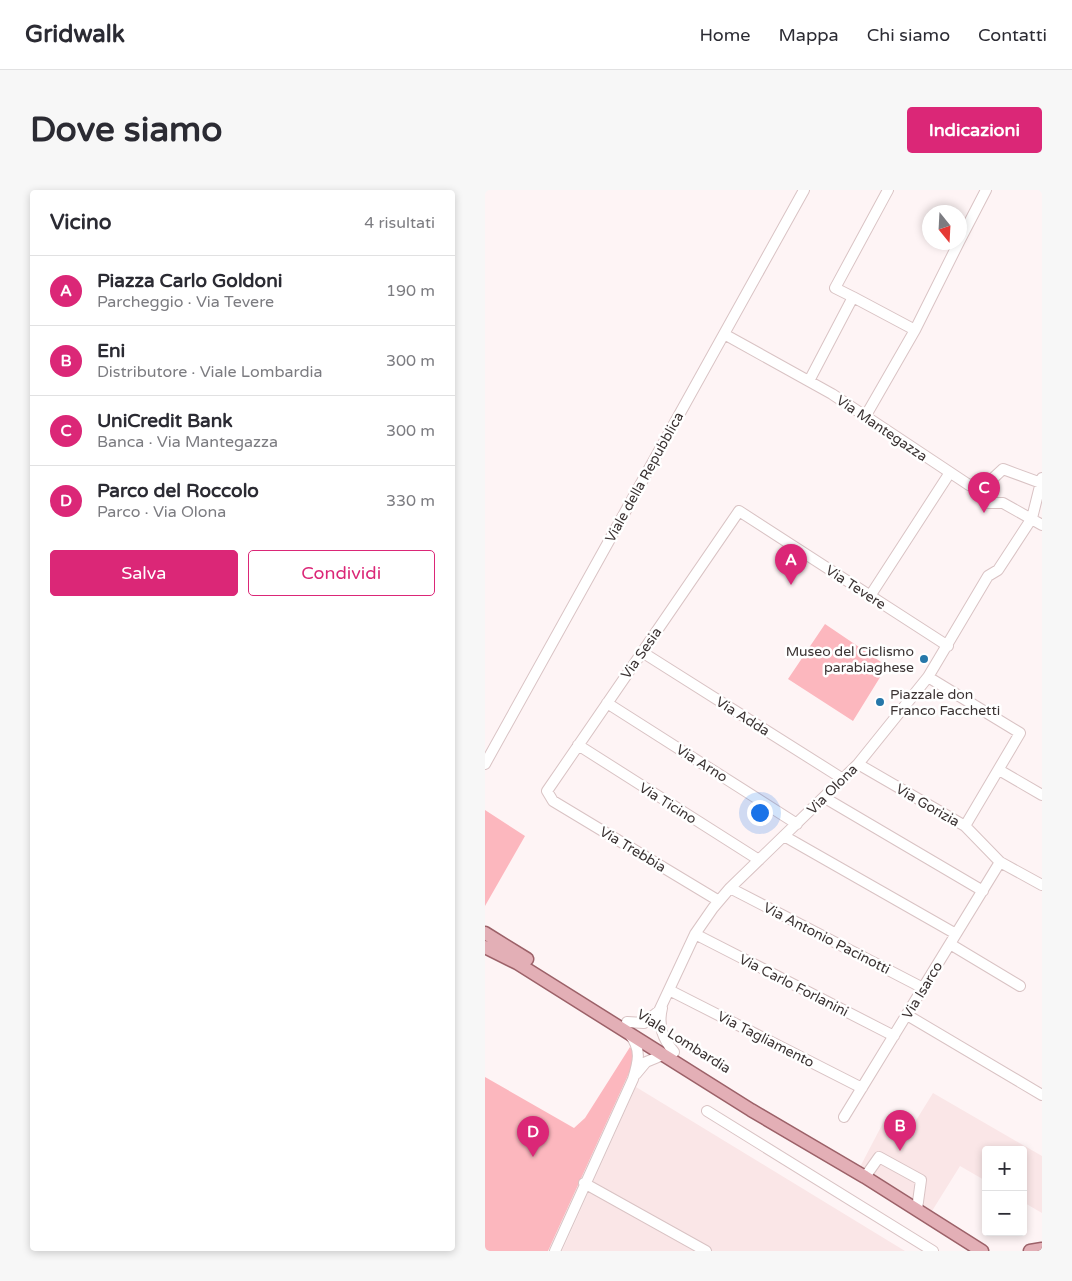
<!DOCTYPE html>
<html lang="it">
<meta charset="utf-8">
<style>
body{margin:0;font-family:"Varela Round",sans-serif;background:#f7f7f7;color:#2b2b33}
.controls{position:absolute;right:15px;bottom:15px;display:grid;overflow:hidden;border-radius:5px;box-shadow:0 2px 8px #0003}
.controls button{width:45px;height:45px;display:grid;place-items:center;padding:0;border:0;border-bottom:1px solid #e1e1e2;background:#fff;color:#2b2b33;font:25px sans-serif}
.compass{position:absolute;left:437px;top:15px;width:45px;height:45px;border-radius:50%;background:#fff;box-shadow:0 2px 8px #0003;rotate:162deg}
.you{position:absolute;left:274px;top:622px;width:18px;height:18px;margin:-12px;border:4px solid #fff;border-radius:50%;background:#1a73e8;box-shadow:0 0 0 8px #1a73e833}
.badge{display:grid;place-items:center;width:32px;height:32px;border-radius:50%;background:#db2777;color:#fff;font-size:16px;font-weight:700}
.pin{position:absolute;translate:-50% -41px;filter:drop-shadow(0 1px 2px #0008)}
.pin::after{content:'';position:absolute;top:26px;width:18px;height:15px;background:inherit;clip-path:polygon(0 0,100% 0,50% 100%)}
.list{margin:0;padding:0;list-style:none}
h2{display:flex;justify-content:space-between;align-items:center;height:65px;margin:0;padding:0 20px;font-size:21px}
h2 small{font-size:16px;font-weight:400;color:#7c7c81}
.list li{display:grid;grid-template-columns:32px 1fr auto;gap:15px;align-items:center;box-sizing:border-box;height:70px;padding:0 20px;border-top:1px solid #e1e1e2}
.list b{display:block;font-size:19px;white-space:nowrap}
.list p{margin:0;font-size:16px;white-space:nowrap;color:#7c7c81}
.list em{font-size:16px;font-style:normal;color:#7c7c81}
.actions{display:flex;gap:10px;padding:15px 20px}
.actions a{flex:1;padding:11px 0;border:1px solid #db2777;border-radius:5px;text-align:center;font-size:18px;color:#db2777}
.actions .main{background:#db2777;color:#fff}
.map{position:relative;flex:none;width:557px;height:1061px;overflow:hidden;border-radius:5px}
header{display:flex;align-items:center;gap:30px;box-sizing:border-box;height:70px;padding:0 25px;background:#fff;border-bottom:1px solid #e1e1e2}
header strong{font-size:24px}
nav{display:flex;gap:28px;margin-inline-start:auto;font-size:18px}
.intro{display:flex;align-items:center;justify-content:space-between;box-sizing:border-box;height:120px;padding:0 30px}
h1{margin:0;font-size:35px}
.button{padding:12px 22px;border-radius:5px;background:#db2777;color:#fff;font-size:18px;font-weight:700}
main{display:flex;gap:30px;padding:0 30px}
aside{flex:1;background:#fff;border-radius:5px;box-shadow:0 2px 8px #0003}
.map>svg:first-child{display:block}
.built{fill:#fae6e7}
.green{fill:#fcb7be}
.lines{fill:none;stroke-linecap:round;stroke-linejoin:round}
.minor-casing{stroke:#d9c3c4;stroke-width:12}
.major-casing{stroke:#9c6168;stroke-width:15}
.minor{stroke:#fff;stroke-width:10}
.major{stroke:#e3afb6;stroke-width:12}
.poi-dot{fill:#2677a9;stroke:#fff;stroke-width:2}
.labels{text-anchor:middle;stroke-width:5;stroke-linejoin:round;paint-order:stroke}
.street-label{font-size:14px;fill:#3b3333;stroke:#fff}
.poi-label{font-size:14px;fill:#3b3333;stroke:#fff;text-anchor:end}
</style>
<header>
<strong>Gridwalk</strong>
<nav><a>Home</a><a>Mappa</a><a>Chi siamo</a><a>Contatti</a></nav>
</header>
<div class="intro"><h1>Dove siamo</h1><a class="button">Indicazioni</a></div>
<main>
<aside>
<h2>Vicino<small>4 risultati</small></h2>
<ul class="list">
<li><span class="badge">A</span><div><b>Piazza Carlo Goldoni</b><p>Parcheggio · Via Tevere</p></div><em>190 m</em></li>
<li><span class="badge">B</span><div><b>Eni</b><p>Distributore · Viale Lombardia</p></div><em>300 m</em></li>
<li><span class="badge">C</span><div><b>UniCredit Bank</b><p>Banca · Via Mantegazza</p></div><em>300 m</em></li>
<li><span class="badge">D</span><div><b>Parco del Roccolo</b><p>Parco · Via Olona</p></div><em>330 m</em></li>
</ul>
<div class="actions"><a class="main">Salva</a><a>Condividi</a></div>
</aside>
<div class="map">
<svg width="557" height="1061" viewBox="0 0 557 1061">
<rect width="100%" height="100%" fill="#fef4f5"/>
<path class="built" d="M151 897 420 1061H77Z
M448 903 557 966V1023L538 1012V960H501V991L475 976 447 1021 375 977 399 931 422 945Z"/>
<path class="green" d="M340 434 402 476 368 531 303 489Z
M0 620 40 646 0 716Z
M145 857 151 865 144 883 63 1061H0V887L89 938 100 928Z"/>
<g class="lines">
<defs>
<path id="minor" d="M474 52 501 0
M368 107 430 140
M239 144 347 204 484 295 504 292 518 279 556 293
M324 191 368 107 350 98 403 0
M380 227 430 140 474 52
M493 294 498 309 503 313H518L557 335
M385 406 464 284
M157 462 358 589
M443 487 535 543 480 636
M122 513 312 634
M93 555 274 670
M0 574 319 0
M373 574 480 636 515 672 557 695
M514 580 557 605
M340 608 498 701
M299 646 471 744
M245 698 438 798
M234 711 68 611 62 601 254 321 463 456
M210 744 409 846
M465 754 535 796
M184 800 377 898
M177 818C173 835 177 848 189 862
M422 825 557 905
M142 832 159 833 174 821 210 744 228 718 245 698 373 574 443 487 503 386 513 380 547 328 557 288
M151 884 161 872 178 865
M222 921 448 1061
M359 927 515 672
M380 987 394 967 436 990 432 1019
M99 993 221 1061
M70 1061 148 889C153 873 157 859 145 845"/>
<path id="major" d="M0 743 42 769
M0 757 32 773 266 920 380 987 497 1061
M545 1061 557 1059"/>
</defs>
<use href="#minor" class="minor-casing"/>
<use href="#major" class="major-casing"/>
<use href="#minor" class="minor"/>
<use href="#major" class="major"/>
</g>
<g class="poi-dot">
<circle cx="439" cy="469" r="5"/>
<circle cx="395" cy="512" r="5"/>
</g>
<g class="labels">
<g class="street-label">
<text transform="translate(397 238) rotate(34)" y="5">Via Mantegazza</text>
<text transform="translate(159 287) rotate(-61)" y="5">Viale della Repubblica</text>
<text transform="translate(371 397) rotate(33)" y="5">Via Tevere</text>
<text transform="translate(156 463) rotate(-55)" y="5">Via Sesia</text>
<text transform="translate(258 526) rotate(32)" y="5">Via Adda</text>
<text transform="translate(217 573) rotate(32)" y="5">Via Arno</text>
<text transform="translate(347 599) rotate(-45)" y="5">Via Olona</text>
<text transform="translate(183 613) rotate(32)" y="5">Via Ticino</text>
<text transform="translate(443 615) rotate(30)" y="5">Via Gorizia</text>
<text transform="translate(148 659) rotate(31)" y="5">Via Trebbia</text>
<text transform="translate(342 748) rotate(27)" y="5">Via Antonio Pacinotti</text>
<text transform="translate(309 795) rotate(27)" y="5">Via Carlo Forlanini</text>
<text transform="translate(437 800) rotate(-59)" y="5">Via Isarco</text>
<text transform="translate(281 849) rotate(27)" y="5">Via Tagliamento</text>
<text transform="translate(199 851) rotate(32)" y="5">Viale Lombardia</text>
</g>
<g class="poi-label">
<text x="429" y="466">Museo del Ciclismo<tspan x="429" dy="16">parabiaghese</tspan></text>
<text x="405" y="509" text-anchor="start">Piazzale don<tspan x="405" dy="16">Franco Facchetti</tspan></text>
</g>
</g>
</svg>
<div class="controls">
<button>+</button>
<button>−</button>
</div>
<svg class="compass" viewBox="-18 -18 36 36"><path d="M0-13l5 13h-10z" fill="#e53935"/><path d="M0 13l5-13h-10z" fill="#7c7c81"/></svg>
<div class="you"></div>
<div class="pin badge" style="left:306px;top:395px">A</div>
<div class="pin badge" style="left:415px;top:961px">B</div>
<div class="pin badge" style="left:499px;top:323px">C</div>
<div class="pin badge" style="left:48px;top:967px">D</div>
</div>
</main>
